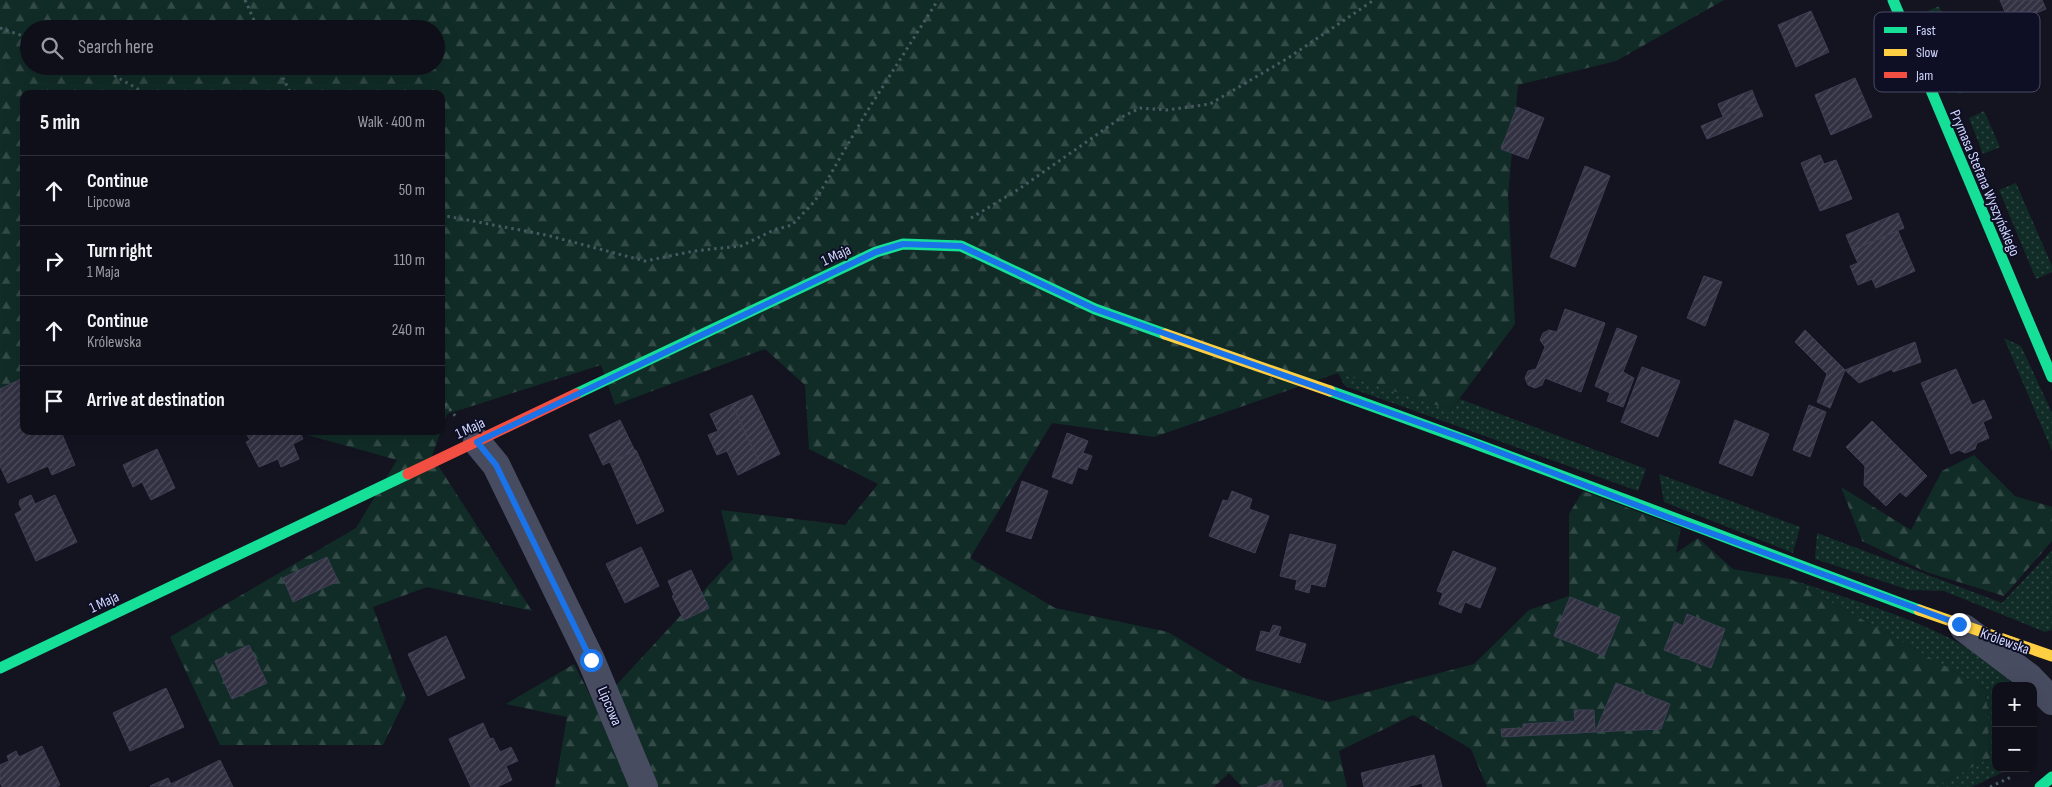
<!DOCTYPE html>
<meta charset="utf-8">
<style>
body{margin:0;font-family:"Sofia Sans Condensed",sans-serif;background:#1c1d25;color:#f1f3f6}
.controls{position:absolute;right:15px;bottom:15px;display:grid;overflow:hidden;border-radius:10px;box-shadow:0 5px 20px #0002}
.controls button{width:45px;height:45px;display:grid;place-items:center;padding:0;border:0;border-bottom:1px solid #2e2f37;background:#0e0f18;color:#f1f3f6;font:25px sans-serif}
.stop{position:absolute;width:15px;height:15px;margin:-11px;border:4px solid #1a73e8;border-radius:50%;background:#fff}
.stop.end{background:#1a73e8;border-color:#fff;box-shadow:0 1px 5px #0008}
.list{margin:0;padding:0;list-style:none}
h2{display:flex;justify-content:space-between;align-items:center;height:65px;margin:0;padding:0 20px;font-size:21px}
h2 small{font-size:16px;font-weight:400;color:#9b9ca2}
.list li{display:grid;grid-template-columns:32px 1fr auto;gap:15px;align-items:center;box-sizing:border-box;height:70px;padding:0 20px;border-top:1px solid #2e2f37}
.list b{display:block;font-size:19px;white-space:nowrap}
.list p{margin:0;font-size:16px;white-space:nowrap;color:#9b9ca2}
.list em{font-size:16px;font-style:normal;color:#9b9ca2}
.icon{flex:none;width:28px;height:28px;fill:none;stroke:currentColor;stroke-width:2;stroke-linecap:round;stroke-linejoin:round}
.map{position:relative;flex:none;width:2052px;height:787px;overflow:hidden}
.search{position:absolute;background:#0e0f18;box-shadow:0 5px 20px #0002;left:20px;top:20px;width:425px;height:55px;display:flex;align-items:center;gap:12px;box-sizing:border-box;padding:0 18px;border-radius:28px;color:#9b9ca2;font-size:19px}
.panel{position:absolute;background:#0e0f18;box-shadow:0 5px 20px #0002;left:20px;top:90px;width:425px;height:345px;border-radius:10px}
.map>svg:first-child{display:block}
.grass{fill:url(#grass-dots)}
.forest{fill:url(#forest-firs);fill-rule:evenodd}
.building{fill:url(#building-hatch);stroke:#3e3f54}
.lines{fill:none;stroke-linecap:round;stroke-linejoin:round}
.path{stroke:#465a62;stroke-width:3;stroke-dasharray:2.5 4;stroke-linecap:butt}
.street{stroke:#484c61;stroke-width:28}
.fast{stroke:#16e098;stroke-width:11}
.slow{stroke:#ffcf43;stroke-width:11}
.jam{stroke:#f24e42;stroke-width:11}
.route{stroke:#1a73e8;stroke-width:6}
.labels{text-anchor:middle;stroke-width:4;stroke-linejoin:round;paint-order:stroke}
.street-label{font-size:15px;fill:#d2d7ff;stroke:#0e0f25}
.key{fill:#0e0f25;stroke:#494b66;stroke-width:1}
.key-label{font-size:14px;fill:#d2d7ff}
</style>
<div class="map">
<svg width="2052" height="787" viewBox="0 0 2052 787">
<defs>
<pattern id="grass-dots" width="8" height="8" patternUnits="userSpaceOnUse" patternTransform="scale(1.25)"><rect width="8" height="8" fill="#112c27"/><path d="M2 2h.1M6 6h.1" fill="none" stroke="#334a47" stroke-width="1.8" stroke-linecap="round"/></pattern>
<pattern id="forest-firs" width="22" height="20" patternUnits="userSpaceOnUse" patternTransform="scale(1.25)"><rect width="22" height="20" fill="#112c27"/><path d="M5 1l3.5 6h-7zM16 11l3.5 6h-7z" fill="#334a47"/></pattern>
<pattern id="building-hatch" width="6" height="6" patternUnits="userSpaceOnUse" patternTransform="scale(1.25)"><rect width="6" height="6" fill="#313142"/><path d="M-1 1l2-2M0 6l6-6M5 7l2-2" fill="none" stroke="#4e4e5e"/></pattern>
</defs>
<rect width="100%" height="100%" fill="#131420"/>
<path class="grass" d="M1939 6 1974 87 1959 94 1925 12Z
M1984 111 2000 147 1983 154 1969 118Z
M2016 183 2052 266V272L2036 279 1999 190Z
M2004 338 2021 346 2052 413V451Z
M1338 373 1451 410 1460 399 1646 469 1638 491 1345 386Z
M1659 474 1800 527 1793 553 1664 502Z
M1817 533 2002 603 2052 550V630L2045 632 1944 591 1909 590 1815 559Z
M1790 579C1866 605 1949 626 2012 678L2007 686H1996V768H2006L2005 771 1972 787H1934L1990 758 1986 689Z"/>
<path class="forest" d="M0 0H1724L1616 61 1518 85 1508 196 1515 324 1451 410 1338 373 1154 437 1052 423 970 558 1055 608 1168 632 1244 678 1329 702 1474 664 1529 610 1569 596V514L1583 491 1681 528 1676 553 1698 538 1733 569 1790 579 1986 689 1990 758 1934 787H1487L1471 749 1413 715 1339 751 1347 787H1242L1229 773 1214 787H555L567 717 506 704 574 664 596 707 733 559 721 510 845 525 878 484 809 449 805 385 765 349 615 405 601 365 447 414 441 430V94H24V393L0 399ZM29 29H436V66H29Z
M293 431H441L432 456 532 611 427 587 373 607 406 698 383 745H220L170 637 356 528 397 460Z
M1974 455 2015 496 2052 507V541L2004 596 1926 572 1862 541 1841 487 1911 530 1942 471Z"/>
<path class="building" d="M2000 0H2042L2046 9 2010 24Z
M1811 11 1829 52 1796 67 1778 25Z
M1855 78 1872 117 1831 135 1815 95Z
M1752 90 1757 103 1723 117 1718 104Z
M1757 103 1763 116 1707 139 1701 126Z
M1517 107 1544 118 1528 159 1501 149Z
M1820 155 1824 164 1836 160 1852 199 1820 211 1801 163Z
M1585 166 1610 176 1575 267 1550 257Z
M1898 213 1904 228 1852 250 1846 235Z
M1898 231 1915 271 1876 288 1872 279 1858 285 1850 266 1858 263 1852 250Z
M1704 276 1722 282 1705 326 1687 318Z
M1565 309 1605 323 1581 392 1545 378 1542 385 1535 388 1528 385 1525 378 1528 371 1536 369 1545 347 1540 340 1543 333 1549 330 1557 332Z
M1617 328 1637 336 1623 372 1634 378 1623 407 1607 401 1610 393 1595 386Z
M1805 330 1845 370 1830 408 1817 402 1827 374 1795 342Z
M1915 342 1921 362 1893 372 1892 369 1859 383 1845 370Z
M1642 367 1680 381 1658 437 1621 422Z
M1956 369 1972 405 1984 400 1992 418 1983 422 1989 438 1977 443 1975 449 1965 453 1959 450 1951 454 1921 383Z
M21 379 24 385V431H57L62 434 75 465 52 475 48 466 8 483 0 466V389Z
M752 395 780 454 760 464 732 404Z
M732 404 760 464 738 475 727 451 717 455 708 435 718 431 710 414Z
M1809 405 1826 412 1810 457 1793 450Z
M620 420 635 451 603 465 589 435Z
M1735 420 1769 434 1752 476 1719 463Z
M1872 421 1927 476 1906 497 1900 492 1886 506 1864 485 1865 466 1846 447Z
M245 431H299L303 439 293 444 299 459 281 467 278 459 259 467 246 442 250 440Z
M1067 433 1088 441 1083 453 1092 456 1087 470 1078 467 1072 484 1052 477Z
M157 449 175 488 151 500 142 482 133 487 123 465Z
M636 450 664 511 637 524 610 462Z
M1022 481 1048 491 1031 539 1006 531Z
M1232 491 1252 499 1249 509 1269 516 1255 553 1209 536 1223 500 1228 501Z
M31 495 35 504 55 495 77 542 36 561 15 514 22 510 19 504 20 500Z
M1290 534 1336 545 1325 587 1311 584 1309 593 1295 589 1297 580 1280 576Z
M641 547 659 586 625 603 606 564Z
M1453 551 1496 568 1480 608 1465 602 1461 613 1439 604 1443 593 1437 591Z
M327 557 338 581 293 602 283 578Z
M691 570 709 608 684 620 672 596 674 595 668 581Z
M1570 597 1620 617 1604 656 1554 636Z
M1687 614 1725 629 1711 668 1664 650 1675 622 1683 626Z
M1273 625 1281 627 1278 636 1306 644 1300 663 1256 650 1261 631 1270 633Z
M446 636 465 678 428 696 408 654Z
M249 645 267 683 232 699 215 661Z
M1616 683 1670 704 1661 729 1595 732Z
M166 688 184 727 130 751 113 713Z
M1574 710H1594L1595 732 1502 737 1501 729 1523 728V724L1575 721Z
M483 723 490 739 493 738 500 752 511 747 518 761 506 766 512 780 497 787H471L449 739Z
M42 746 60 785 56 787H2L0 782V765L9 761 7 756 16 751 19 757Z
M1434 755 1442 787H1423L1422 783 1406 787H1364L1361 773Z
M220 760 233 787 150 786 168 778 171 784Z
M1281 780 1283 787H1257Z"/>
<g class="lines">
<path class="path" d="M245 0 258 29
M0 28 29 38
M97 66 147 94
M277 66 291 94
M441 215 546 235 645 261 694 251 741 246 774 230 792 225 815 201 866 113 938 0
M971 218 1019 189 1122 117 1140 108 1167 110 1210 104 1288 58 1374 0
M441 399 457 418
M1990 787 2011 777"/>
<path class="street" d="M477 442 496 465 591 660 644 787
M1964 628 2029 677 2052 701"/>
<path class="fast" d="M1893 0 2052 377
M1330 391C1527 461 1723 537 1919 610
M576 394 876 252 903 244 961 246 1095 309 1165 334
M0 668 408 474
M2040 787 2052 777"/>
<path class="slow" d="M1165 334 1330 391
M1919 610 2052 656"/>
<path class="jam" d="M408 474 576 394"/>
</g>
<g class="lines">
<path class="route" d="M591 660 496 465 477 442 876 252 903 244 961 246 1095 309 1468 440 1670 518 1959 624"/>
</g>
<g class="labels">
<g class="street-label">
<text transform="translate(1985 183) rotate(67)" y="5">Prymasa Stefana Wyszyńskiego</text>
<text transform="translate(836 255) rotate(-25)" y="5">1 Maja</text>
<text transform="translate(470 428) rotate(-25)" y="5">1 Maja</text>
<text transform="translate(104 602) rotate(-25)" y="5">1 Maja</text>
<text transform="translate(2005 641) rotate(20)" y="5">Królewska</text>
<text transform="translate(610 706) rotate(67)" y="5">Lipcowa</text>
</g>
</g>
<rect x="1874" y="12" width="166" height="80" rx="8" class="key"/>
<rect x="1884" y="27" width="23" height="6" fill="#16e098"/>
<rect x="1884" y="49" width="23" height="7" fill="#ffcf43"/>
<rect x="1884" y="72" width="23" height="6" fill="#f24e42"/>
<g class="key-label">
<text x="1916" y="35">Fast</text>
<text x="1916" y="57">Slow</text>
<text x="1916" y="80">Jam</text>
</g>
</svg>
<div class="controls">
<button>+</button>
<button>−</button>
</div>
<div class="stop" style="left:591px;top:660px"></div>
<div class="stop end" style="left:1959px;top:624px"></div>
<div class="search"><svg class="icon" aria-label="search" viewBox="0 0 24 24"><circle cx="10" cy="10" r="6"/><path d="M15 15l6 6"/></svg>Search here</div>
<section class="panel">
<h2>5 min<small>Walk · 400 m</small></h2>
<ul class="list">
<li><svg class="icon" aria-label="ahead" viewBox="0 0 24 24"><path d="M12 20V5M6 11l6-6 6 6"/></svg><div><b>Continue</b><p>Lipcowa</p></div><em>50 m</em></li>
<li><svg class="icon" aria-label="right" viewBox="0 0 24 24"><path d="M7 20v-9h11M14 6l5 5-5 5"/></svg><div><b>Turn right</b><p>1 Maja</p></div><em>110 m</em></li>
<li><svg class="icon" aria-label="ahead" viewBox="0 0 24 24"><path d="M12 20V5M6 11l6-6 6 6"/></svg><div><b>Continue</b><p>Królewska</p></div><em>240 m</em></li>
<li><svg class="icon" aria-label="arrive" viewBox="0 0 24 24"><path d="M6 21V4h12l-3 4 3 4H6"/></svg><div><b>Arrive at destination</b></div></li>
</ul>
</section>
</div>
